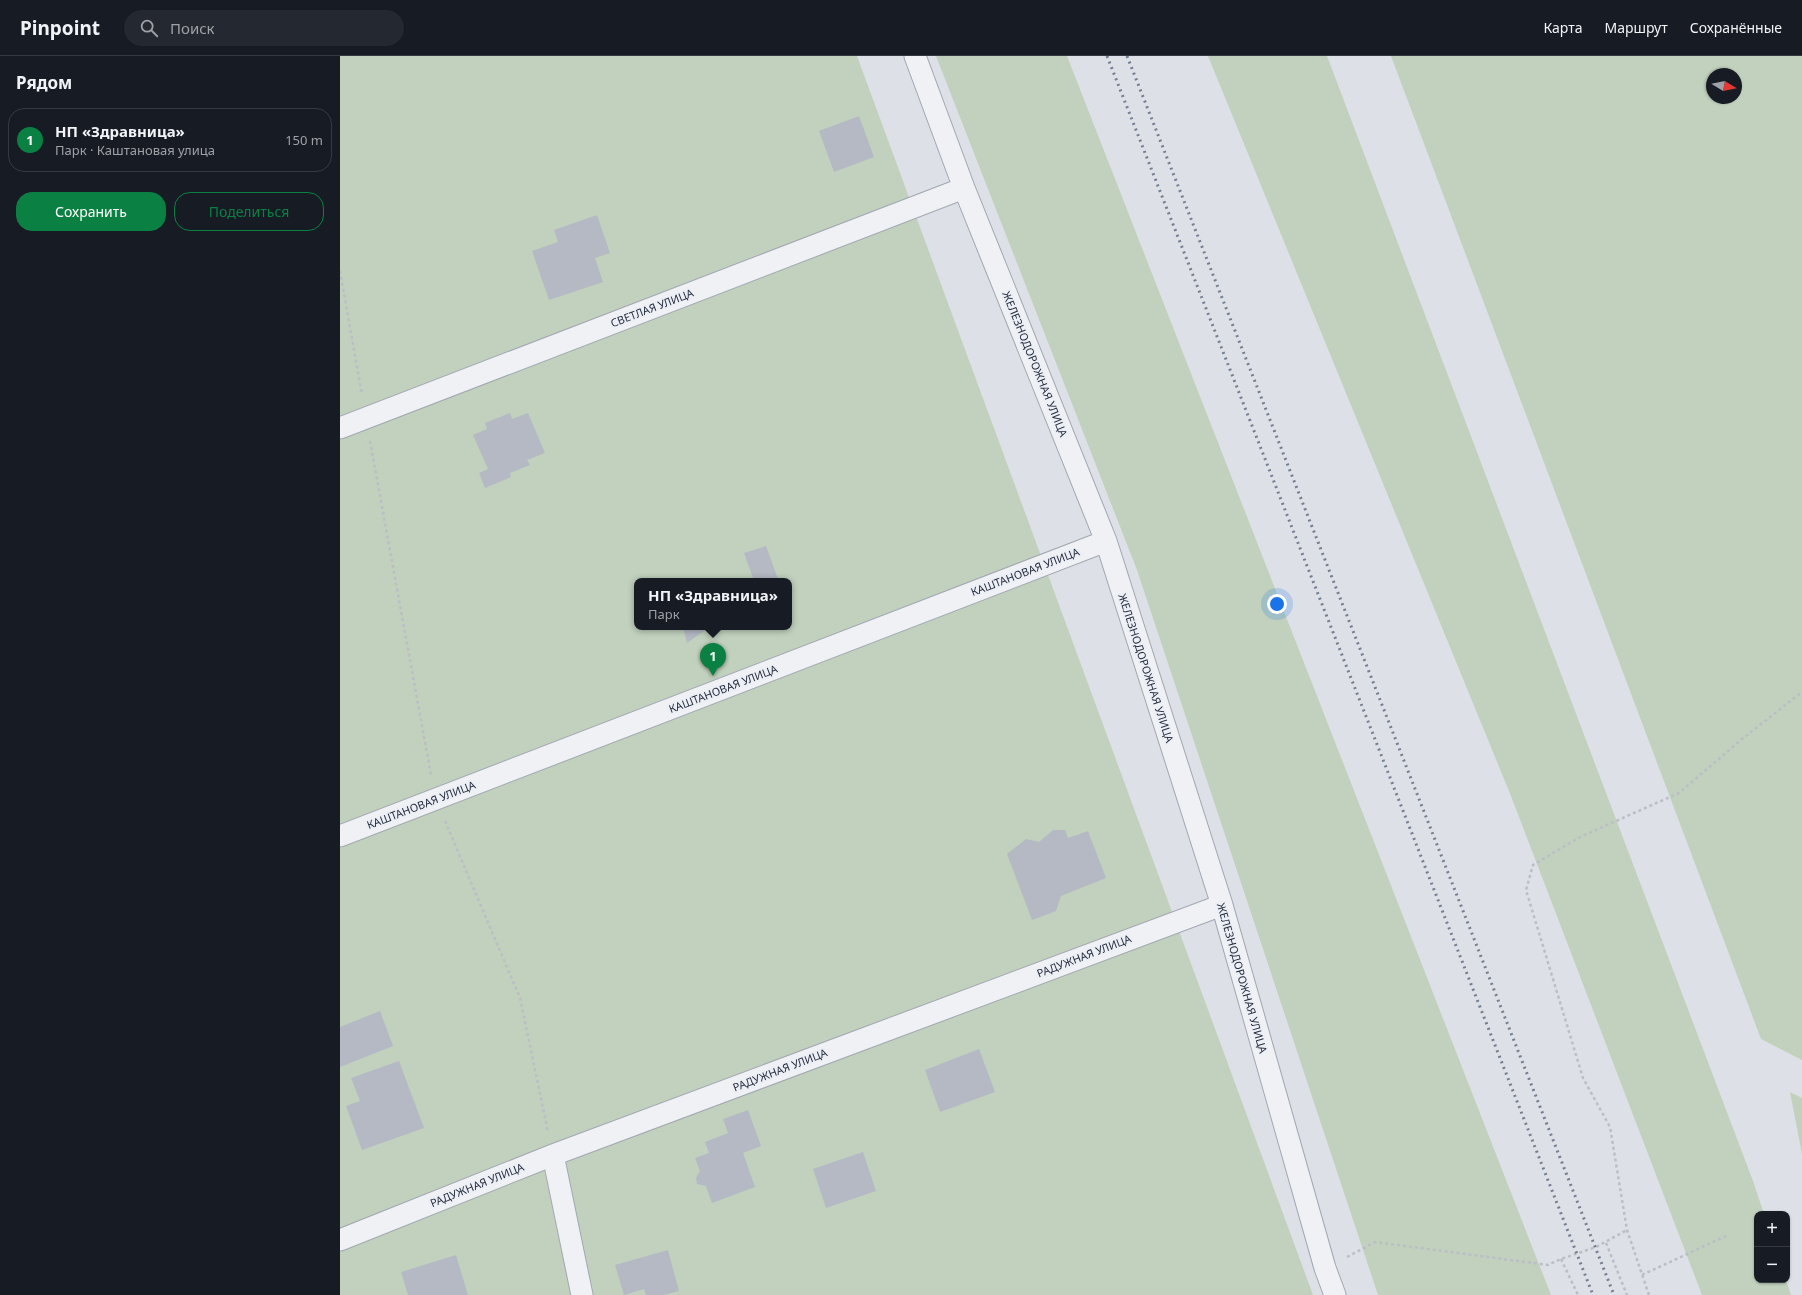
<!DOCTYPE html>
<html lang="ru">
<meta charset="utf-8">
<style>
body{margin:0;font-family:"Noto Sans",sans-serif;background:#242831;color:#f1f3f6}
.controls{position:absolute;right:12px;bottom:12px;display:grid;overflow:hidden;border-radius:8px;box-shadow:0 1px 3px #0004}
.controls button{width:36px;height:36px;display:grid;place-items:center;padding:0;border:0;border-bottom:1px solid #363941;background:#171b24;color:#f1f3f6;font:20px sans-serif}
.compass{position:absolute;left:1366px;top:12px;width:36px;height:36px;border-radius:50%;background:#171b24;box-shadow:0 1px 3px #0004;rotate:100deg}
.you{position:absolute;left:937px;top:548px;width:14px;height:14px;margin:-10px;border:3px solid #fff;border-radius:50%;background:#1a73e8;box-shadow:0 0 0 6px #1a73e833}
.badge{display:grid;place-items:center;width:26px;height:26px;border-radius:50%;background:#0b8043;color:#fff;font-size:13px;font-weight:700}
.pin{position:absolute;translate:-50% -33px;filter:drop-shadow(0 1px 2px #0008)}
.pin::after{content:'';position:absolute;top:21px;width:14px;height:12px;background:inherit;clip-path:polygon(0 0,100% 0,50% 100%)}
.popup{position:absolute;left:294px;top:522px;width:158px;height:52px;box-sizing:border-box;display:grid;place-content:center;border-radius:8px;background:#171b24;filter:drop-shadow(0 1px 3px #0005);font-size:13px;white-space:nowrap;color:#9ea1a6}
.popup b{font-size:15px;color:#f1f3f6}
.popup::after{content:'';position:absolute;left:50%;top:100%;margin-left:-8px;border:8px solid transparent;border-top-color:#171b24}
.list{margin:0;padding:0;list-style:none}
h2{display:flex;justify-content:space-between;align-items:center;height:52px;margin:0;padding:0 16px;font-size:17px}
h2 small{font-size:13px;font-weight:400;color:#9ea1a6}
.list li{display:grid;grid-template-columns:26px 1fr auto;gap:12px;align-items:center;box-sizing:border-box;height:64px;margin:0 8px 8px;padding:0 8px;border:1px solid #363941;border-radius:16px}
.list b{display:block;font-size:15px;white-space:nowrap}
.list p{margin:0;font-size:13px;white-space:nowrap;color:#9ea1a6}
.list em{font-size:13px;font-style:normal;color:#9ea1a6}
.actions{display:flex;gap:8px;padding:12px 16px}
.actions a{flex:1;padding:9px 0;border:1px solid #0b8043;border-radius:16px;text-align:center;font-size:14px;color:#0b8043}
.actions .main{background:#0b8043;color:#fff}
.icon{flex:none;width:22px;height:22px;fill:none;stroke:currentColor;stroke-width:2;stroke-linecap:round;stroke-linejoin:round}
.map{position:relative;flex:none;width:1462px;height:1239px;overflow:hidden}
header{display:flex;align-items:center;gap:24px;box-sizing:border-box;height:56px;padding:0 20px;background:#171b24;border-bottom:1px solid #363941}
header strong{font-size:19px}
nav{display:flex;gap:22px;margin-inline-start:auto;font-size:14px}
.search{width:280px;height:36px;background:#242831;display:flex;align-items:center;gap:10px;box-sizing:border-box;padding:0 14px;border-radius:22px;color:#9ea1a6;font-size:15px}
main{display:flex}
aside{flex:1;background:#171b24}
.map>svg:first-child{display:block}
.green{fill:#c1d1bd;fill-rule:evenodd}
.building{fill:#b4b9c4}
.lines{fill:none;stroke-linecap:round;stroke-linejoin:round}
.street-casing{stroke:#a2a7b1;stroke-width:23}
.path{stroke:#bbbec5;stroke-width:2.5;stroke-dasharray:3 3;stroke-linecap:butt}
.street{stroke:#eff1f5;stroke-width:21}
.rail{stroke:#767f91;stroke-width:3;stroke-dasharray:2 4;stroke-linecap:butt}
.labels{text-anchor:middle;stroke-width:4;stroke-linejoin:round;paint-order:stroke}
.street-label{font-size:11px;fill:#262d3d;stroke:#eceff5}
</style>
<header>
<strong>Pinpoint</strong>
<div class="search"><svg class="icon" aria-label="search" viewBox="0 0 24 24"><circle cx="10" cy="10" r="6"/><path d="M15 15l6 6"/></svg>Поиск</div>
<nav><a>Карта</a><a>Маршрут</a><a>Сохранённые</a></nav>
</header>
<main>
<aside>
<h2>Рядом<small></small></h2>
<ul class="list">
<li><span class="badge">1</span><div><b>НП «Здравница»</b><p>Парк · Каштановая улица</p></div><em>150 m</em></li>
</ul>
<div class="actions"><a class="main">Сохранить</a><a>Поделиться</a></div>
</aside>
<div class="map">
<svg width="1462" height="1239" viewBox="0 0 1462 1239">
<rect width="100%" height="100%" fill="#dde0e7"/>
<path class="green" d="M0 0H517L973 1239H0ZM297 525H449V571H297Z
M596 0H727L1211 1239H1038L797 514Z
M868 0H987L1413 1125 1424 1158H1417V1224H1446L1451 1239H1362L1171 740Z
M1051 0H1462V1004L1421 983ZM1372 18H1396V42H1372Z
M1450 1036 1462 1042V1098Z"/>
<path class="building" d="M519 60 534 101 494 116 479 75Z
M257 159 270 197 255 202 263 226 209 244 192 195 218 186 214 174Z
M170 357 172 363 188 357 205 397 187 404 190 409 170 417 171 421 145 432 139 417 148 413 133 379 147 373 145 367Z
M426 490 438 523 433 525H414L404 497Z
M343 571H370L347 587Z
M713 774H725L728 782 748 775 766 822 721 840 716 855 692 864 667 798 686 783 699 786Z
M40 955 53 990 0 1011V971Z
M639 993 655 1036 600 1056 585 1014Z
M59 1005 84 1072 22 1094 6 1050 20 1045 11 1022Z
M408 1054 421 1090 403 1097 415 1131 372 1147 366 1130 357 1128 356 1122 360 1115 355 1102 369 1097 365 1086 388 1077 383 1063Z
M523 1096 536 1135 486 1152 473 1113Z
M328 1194 339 1235 323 1239H306L304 1233 284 1239 275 1209Z
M116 1199 128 1239H68L61 1216Z"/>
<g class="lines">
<defs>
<path id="street" d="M575 0 624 132 766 485 882 849 985 1212 995 1239
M0 372 624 132
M0 780 766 485
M213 1099 242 1239
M0 1184 213 1099 882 849"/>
</defs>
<use href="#street" class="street-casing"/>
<path class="path" d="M0 215 22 339
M30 385 91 719
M105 765 180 942 208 1076
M1266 1187 1287 1239
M1007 1201 1035 1186 1208 1209 1221 1203 1256 1191 1287 1174
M1221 1203 1238 1239
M1302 1219 1388 1179
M1309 1239 1287 1174 1270 1071 1243 1022 1186 834 1193 809 1240 781 1339 737 1402 683 1462 636"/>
<use href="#street" class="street"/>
<path class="rail" d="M767 0 1253 1239
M787 0 1274 1239"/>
</g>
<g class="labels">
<g class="street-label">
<text transform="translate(312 252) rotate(-21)" y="4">СВЕТЛАЯ УЛИЦА</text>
<text transform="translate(695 308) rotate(68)" y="4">ЖЕЛЕЗНОДОРОЖНАЯ УЛИЦА</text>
<text transform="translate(685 516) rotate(-21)" y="4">КАШТАНОВАЯ УЛИЦА</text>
<text transform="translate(806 612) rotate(72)" y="4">ЖЕЛЕЗНОДОРОЖНАЯ УЛИЦА</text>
<text transform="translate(383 633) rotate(-21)" y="4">КАШТАНОВАЯ УЛИЦА</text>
<text transform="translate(81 749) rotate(-21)" y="4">КАШТАНОВАЯ УЛИЦА</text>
<text transform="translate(744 900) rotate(-21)" y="4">РАДУЖНАЯ УЛИЦА</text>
<text transform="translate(902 922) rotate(74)" y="4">ЖЕЛЕЗНОДОРОЖНАЯ УЛИЦА</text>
<text transform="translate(440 1014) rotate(-21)" y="4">РАДУЖНАЯ УЛИЦА</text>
<text transform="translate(137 1129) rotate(-22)" y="4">РАДУЖНАЯ УЛИЦА</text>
</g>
</g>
</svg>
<div class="controls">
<button>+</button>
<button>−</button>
</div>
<svg class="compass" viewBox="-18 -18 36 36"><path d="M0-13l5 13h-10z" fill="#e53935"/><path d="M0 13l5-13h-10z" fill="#9ea1a6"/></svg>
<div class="you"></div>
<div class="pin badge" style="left:373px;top:620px">1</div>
<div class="popup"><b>НП «Здравница»</b>Парк</div>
</div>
</main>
